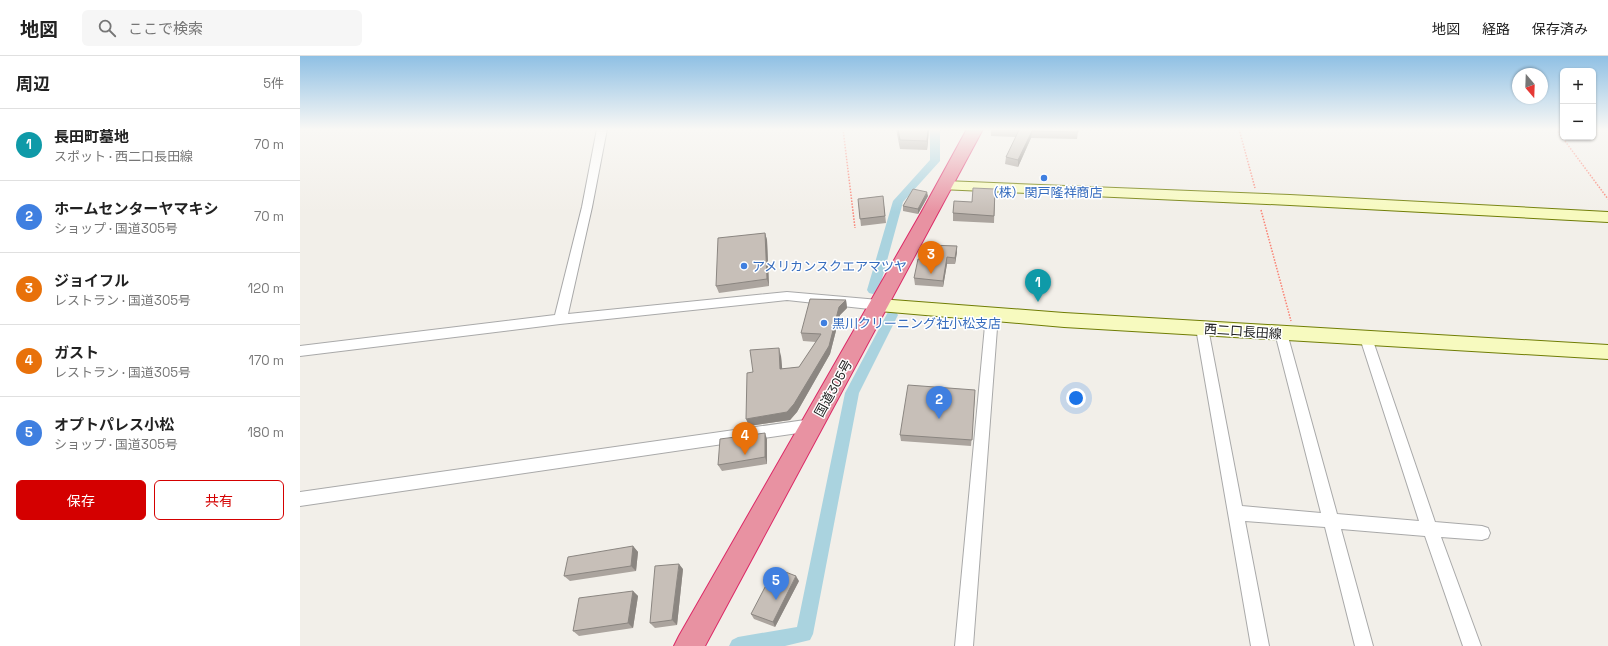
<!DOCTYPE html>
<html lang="ja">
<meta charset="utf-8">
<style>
body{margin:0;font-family:"Space Grotesk","Noto Sans JP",sans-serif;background:#f6f6f6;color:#222}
.controls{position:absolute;right:12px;top:12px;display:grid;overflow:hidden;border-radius:6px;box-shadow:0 1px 3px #0004}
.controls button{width:36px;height:36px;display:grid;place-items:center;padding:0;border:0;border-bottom:1px solid #e0e0e0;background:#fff;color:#222;font:20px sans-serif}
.compass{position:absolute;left:1212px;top:12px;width:36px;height:36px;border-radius:50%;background:#fff;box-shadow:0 1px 3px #0004;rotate:161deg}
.you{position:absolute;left:776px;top:342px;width:14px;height:14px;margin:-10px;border:3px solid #fff;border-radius:50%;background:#1a73e8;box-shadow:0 0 0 6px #1a73e833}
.badge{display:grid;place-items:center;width:26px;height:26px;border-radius:50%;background:#d40000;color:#fff;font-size:13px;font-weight:700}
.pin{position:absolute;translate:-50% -33px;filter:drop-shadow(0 1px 2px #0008)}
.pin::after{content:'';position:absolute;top:21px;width:14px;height:12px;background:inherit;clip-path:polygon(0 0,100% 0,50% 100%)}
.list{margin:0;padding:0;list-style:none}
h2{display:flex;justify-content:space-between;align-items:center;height:52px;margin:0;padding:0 16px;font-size:17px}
h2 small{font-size:13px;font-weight:400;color:#767676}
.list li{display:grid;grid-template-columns:26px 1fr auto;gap:12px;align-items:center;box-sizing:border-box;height:72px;padding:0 16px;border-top:1px solid #e0e0e0}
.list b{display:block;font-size:15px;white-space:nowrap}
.list p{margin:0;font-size:13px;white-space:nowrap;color:#767676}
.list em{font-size:13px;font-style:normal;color:#767676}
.actions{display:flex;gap:8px;padding:12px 16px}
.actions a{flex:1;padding:9px 0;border:1px solid #d40000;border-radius:6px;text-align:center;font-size:14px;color:#d40000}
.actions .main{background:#d40000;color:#fff}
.icon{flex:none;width:22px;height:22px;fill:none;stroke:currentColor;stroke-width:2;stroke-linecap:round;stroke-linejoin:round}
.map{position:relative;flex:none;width:1308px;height:590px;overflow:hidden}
header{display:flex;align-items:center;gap:24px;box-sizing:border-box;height:56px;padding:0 20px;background:#fff;border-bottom:1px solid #e0e0e0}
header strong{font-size:19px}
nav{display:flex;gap:22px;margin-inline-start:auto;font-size:14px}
.search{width:280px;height:36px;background:#f6f6f6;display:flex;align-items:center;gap:10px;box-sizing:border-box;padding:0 14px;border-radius:6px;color:#767676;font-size:15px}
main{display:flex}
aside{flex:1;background:#fff}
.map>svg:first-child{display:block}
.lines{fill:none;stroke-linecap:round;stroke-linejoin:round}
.canal{fill:#aad3df;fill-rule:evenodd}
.street-casing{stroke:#a9a9a9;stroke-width:2}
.secondary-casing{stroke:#707d05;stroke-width:2}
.highway-casing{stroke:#dc2a67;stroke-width:2}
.path{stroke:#fa8072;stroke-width:1.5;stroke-dasharray:1.5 1.5;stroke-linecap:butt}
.street{fill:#fff;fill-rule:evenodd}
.secondary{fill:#f7fabf;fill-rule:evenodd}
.highway{fill:#e892a2;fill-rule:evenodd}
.wall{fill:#aba49e}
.shaded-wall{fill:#8b8681}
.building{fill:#c7bfb8;stroke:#8b8681}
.shop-dot{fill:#3f7fe0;stroke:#fff;stroke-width:1.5}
.labels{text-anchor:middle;stroke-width:3;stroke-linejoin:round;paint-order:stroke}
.shop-label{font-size:13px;fill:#366cbe;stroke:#fff;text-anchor:start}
.street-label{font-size:13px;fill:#222;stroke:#fff}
</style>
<header>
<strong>地図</strong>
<div class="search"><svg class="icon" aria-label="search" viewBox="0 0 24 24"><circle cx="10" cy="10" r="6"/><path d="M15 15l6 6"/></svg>ここで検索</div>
<nav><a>地図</a><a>経路</a><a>保存済み</a></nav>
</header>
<main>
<aside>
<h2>周辺<small>5件</small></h2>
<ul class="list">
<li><span class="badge" style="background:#0f9aa8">1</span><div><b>長田町墓地</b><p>スポット · 西二口長田線</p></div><em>70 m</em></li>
<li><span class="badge" style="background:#3f7fe0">2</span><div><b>ホームセンターヤマキシ</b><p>ショップ · 国道305号</p></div><em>70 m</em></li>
<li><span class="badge" style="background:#e8710a">3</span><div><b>ジョイフル</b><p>レストラン · 国道305号</p></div><em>120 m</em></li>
<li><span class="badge" style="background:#e8710a">4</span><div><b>ガスト</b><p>レストラン · 国道305号</p></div><em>170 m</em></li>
<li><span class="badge" style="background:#3f7fe0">5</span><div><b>オプトパレス小松</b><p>ショップ · 国道305号</p></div><em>180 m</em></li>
</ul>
<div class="actions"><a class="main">保存</a><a>共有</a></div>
</aside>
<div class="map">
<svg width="1308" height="590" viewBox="0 0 1308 590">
<rect width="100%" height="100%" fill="#f2efe9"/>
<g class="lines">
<path class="canal" d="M630 73H640V105L603 146 579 234 577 237 573 238 569 237 567 234 593 145 630 104Z
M592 254 596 256 598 259 559 337 513 578 510 584 485 590H429L432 584 438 581 497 571 545 337 588 256Z"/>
<defs>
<path id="street" d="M297 73H307L292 151 268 258 487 236 579 244 583 246 585 249 583 252 579 254 487 244 260 268 0 300V290L255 259 282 151Z
M692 254 696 256 698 259 673 590H655L686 259 688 256Z
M902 267 906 269 908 272 942 450 1021 457 975 277 976 274 981 272 986 274 987 277 1037 458 1119 465 1060 282 1061 279 1066 277 1071 279 1135 466 1182 470 1188 472 1190 477 1188 482 1182 484 1141 481 1181 590H1163L1125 480 1041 473 1073 590H1055L1025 471 945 465 969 590H951L896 272 898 269Z
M512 363 517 365 519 369 517 373 512 375 0 450V436Z"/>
<path id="secondary" d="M645 125 990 139 1308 156V166L990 149 640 133 638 130 640 127Z
M579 243 764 257 1308 289V303L764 271 579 255 573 253 570 249 573 245Z"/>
<path id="highway" d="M667 73H683L405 590H374L379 580 621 157Z"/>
</defs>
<use href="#street" class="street-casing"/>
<use href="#secondary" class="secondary-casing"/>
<use href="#highway" class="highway-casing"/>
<path class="path" d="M543 73 555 172
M939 73 955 132
M1256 73 1308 143
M961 154 991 265"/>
<use href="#street" class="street"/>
<use href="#secondary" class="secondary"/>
<use href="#highway" class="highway"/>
</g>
<path class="wall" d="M596 73H629L627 94 600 93Z
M691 73 778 76 777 83 731 82 718 111 705 108 706 101 716 81 691 80Z
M695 133 694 167 653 165V157L672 146Z
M583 140 586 167 561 170 558 143Z
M628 140 618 158 603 155V150Z
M465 177 467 184 469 230 419 237 416 230Z
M657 190V196L655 208H647L643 231 615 229 614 222Z
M546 244 547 252 540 259 530 298 497 356 490 364 449 370 453 316 481 300 482 313 499 311 516 286 503 285 501 277Z
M675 340 671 390 601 385 600 379Z
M467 383V408L422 415 418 409Z
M333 490 338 496 336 515 270 525 264 520Z
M383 513 377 569 355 572 350 567Z
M499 525 475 571 454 563 451 558Z
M333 535 338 540 333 572 279 580 273 575Z"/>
<path class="shaded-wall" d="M628 73H629L627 94V85Z
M732 75 731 82 718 111V104Z
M627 136 628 140 618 158V153Z
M465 177 467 184 469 230 467 223Z
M657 190V196L655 208V202Z
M647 201V208L643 231V225Z
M546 244 547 252 540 259 530 298 497 356 490 364 449 370 446 363 487 356 539 251Z
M479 292 481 300 483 321 480 313Z
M465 377 467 383V408L465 401Z
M333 490 338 496 336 515 331 510Z
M379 508 383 513 377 569 372 564Z
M496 520 499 525 475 571 473 566Z
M333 535 338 540 333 572 328 567Z"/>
<path class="building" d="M598 73H628L627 85 600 84Z
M697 73H778V76L732 75 718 104 706 101 719 74Z
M673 132 695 133 694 160 653 157 654 145 672 146Z
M613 133 627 136 618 153 603 150Z
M583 140 585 160 560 163 558 143Z
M465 177 467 223 416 230 418 182Z
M628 189 657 190 655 202 647 201 643 225 614 222 618 203H627Z
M510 243 546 244 539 251 529 290 494 348 487 356 446 363 447 317 453 316 450 294 479 292 480 313 499 311 521 278 501 277Z
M608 329 675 334 672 384 600 379Z
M465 377V401L418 409 420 383Z
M333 490 331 510 264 520 268 501Z
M379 508 372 564 350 567 355 510Z
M475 512 496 520 473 566 451 558Z
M333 535 328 567 273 575 279 542Z"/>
<linearGradient id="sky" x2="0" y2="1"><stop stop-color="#8fc0e4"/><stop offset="0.47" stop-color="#f9f8f5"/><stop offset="1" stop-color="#f9f8f5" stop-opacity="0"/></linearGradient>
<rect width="1308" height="156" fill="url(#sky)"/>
<g class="shop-dot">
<circle cx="744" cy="122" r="4"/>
<circle cx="444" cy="210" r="4"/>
<circle cx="524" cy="267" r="4"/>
</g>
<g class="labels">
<g class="shop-label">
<text x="744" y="141" text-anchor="middle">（株）関戸隆祥商店</text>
<text x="452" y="215">アメリカンスクエアマツヤ</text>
<text x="532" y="272">黒川クリーニング社小松支店</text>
</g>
<g class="street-label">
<text transform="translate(943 275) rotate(4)" y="5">西二口長田線</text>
<text transform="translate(533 332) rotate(-61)" y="5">国道305号</text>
</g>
</g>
</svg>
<div class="controls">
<button>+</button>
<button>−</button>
</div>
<svg class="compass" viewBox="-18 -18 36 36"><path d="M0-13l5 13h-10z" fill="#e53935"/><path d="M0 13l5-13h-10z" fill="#767676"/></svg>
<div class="you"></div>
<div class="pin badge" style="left:738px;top:246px;background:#0f9aa8">1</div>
<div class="pin badge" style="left:639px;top:363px;background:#3f7fe0">2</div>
<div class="pin badge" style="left:631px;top:218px;background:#e8710a">3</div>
<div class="pin badge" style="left:445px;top:399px;background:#e8710a">4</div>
<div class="pin badge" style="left:476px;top:544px;background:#3f7fe0">5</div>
</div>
</main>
